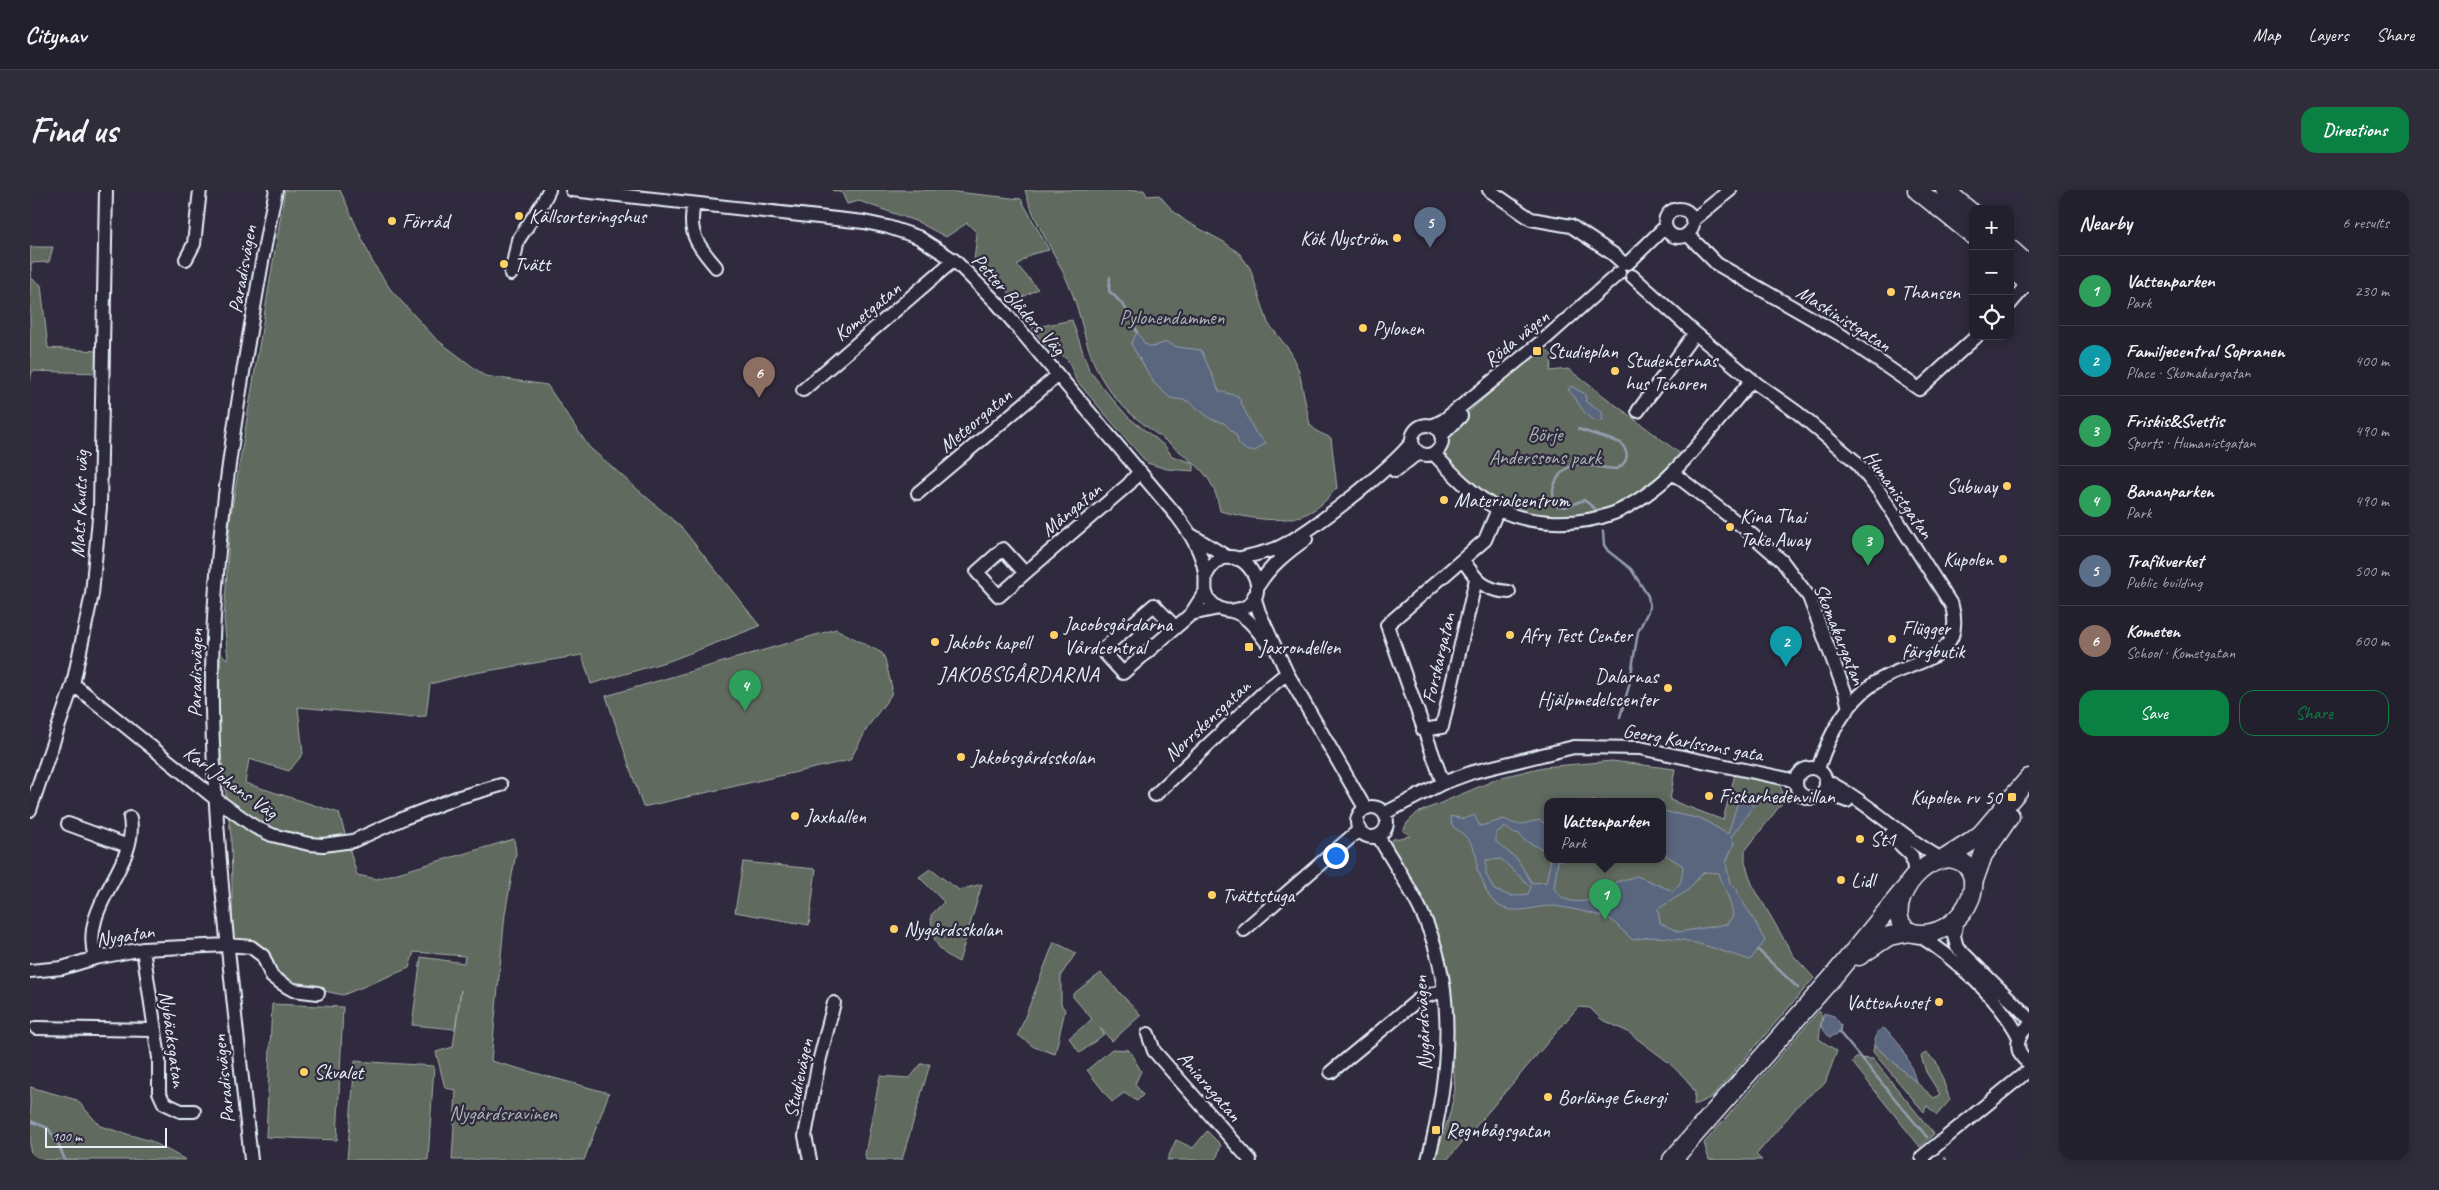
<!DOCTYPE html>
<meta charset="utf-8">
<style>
body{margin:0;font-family:Caveat,sans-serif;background:#2f2d3a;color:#f1f3f6}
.controls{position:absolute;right:15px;top:15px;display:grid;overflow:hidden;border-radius:10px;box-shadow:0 2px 12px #0003}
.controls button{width:45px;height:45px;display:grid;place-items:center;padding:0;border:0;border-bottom:1px solid #403e4a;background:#23202e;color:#f1f3f6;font:25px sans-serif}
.scale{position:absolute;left:15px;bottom:12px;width:122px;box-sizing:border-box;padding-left:5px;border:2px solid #e8f1f8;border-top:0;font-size:14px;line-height:18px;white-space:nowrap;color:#e8f1f8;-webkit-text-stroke:4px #2f2a3d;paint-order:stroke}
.you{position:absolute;left:1305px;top:665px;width:18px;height:18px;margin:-12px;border:4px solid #fff;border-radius:50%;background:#1a73e8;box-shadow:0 0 0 8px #1a73e833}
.badge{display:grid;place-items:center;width:32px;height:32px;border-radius:50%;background:#0b8043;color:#fff;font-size:16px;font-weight:700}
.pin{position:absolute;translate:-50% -41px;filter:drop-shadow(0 1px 2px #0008)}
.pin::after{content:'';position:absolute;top:26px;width:18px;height:15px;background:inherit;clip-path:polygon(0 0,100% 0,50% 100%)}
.popup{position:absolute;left:1514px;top:608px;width:122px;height:65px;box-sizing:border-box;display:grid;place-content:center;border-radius:10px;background:#23202e;filter:drop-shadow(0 1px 4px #0005);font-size:16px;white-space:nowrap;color:#a3a3aa}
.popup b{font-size:19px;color:#f1f3f6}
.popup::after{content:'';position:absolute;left:50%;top:100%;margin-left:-10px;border:10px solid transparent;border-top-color:#23202e}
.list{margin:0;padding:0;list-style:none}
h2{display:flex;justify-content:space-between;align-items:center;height:65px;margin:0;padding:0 20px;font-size:21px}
h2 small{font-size:16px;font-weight:400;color:#a3a3aa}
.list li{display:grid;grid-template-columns:32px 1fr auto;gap:15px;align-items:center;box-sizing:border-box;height:70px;padding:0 20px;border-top:1px solid #403e4a}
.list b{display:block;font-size:19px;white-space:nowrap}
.list p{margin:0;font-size:16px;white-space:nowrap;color:#a3a3aa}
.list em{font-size:16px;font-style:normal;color:#a3a3aa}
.actions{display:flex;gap:10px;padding:15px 20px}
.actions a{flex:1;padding:11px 0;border:1px solid #0b8043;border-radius:15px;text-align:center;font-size:18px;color:#0b8043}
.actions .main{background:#0b8043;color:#fff}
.icon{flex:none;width:28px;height:28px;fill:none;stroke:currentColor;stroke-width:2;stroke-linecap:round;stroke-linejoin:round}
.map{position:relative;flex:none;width:1999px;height:970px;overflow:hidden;border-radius:15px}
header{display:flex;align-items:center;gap:30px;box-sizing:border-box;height:70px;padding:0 25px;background:#23202e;border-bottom:1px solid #403e4a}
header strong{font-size:24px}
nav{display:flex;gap:28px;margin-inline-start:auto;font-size:18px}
.intro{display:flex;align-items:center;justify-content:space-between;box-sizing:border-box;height:120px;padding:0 30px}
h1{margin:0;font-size:35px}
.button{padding:12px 22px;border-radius:15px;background:#0b8043;color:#fff;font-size:18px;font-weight:700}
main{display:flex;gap:30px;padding:0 30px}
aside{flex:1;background:#23202e;border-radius:15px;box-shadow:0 2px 12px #0003}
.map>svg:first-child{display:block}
.green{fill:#616a5e;stroke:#a4aeab;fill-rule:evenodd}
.water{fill:#5a667e;stroke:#939eaf;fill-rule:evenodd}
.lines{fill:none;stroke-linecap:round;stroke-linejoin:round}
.stream{stroke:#939eaf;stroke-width:2.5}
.minor-casing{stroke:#e8f1f8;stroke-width:16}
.highway-casing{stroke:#e8f1f8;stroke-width:21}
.minor{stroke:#2f2a3d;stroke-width:12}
.highway{stroke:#2f2a3d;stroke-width:18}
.poi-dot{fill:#ffd166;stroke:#2f2a3d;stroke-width:2}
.labels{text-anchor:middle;stroke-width:4.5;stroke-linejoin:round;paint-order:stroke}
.poi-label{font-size:20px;fill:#e8f1f8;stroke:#2f2a3d;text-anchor:start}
.street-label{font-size:20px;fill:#e8f1f8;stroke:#2f2a3d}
.park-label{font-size:20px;fill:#abb4b3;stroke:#2f2a3d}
.neighbourhood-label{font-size:21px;letter-spacing:1px;fill:#e8f1f8;stroke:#2f2a3d}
</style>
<header>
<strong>Citynav</strong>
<nav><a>Map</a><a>Layers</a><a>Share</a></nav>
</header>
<div class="intro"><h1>Find us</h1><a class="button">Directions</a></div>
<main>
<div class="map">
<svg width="1999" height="970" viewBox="0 0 1999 970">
<rect width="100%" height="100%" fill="#2f2a3d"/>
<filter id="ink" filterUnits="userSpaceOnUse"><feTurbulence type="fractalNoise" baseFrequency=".02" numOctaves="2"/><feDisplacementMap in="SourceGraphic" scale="10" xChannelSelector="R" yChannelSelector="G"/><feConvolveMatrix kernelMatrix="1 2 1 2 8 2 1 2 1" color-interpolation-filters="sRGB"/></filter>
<g filter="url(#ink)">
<path class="green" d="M255 0H310L343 73 361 100 406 149 455 186 517 195 559 257 652 338 730 436 642 470 561 494 552 465 439 484 400 494 396 526 375 527 268 517 273 564 259 581 219 569 215 593 309 623 327 685 347 689 484 649 486 663 475 724 461 871 579 903 554 970H422L426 900 415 898 406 862 423 857 431 800 425 839 382 835 391 767 434 773 435 766 384 762 379 778 313 805 261 794 203 752 201 646 189 546 190 464 198 469 194 430 200 331Z
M802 0H907L991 9 1019 60 1002 64 987 75 1008 99 987 110 944 71 947 43 937 33 916 47 888 32 829 11 817 14 812 3Z
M995 0H1114L1117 6 1129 5 1143 21 1157 32 1194 52 1210 64 1220 78 1238 133 1260 161 1269 181 1280 235 1288 242 1301 248 1307 298C1302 302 1299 308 1294 312 1267 339 1222 329 1190 321 1186 300 1180 287 1164 273V281L1137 279 1117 273 1046 190 1039 172 1031 164 1021 162 1002 138 1042 130 1059 180 1078 204 1098 227 1135 256 1142 266 1163 273C1138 249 1105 233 1083 205 1055 170 1056 138 1041 100 1028 66 1004 35 995 0Z
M0 57H23L19 72 1 73V88L11 95 18 158 68 161V183L2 181 0 192Z
M1513 157 1523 166 1520 181 1538 179 1656 268 1585 323 1529 332 1468 319 1408 260 1411 255V246Z
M806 439 852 463 855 469 862 498 861 505 839 535 820 570 613 617 576 506Z
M1582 571 1645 579 1640 610 1693 630 1705 584 1749 593 1755 609 1715 661V672L1722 694 1763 765 1784 788 1682 907 1664 915 1665 902 1656 889 1638 872 1598 842 1571 829 1560 818 1548 817 1417 970H1405L1420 923 1425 899 1418 798 1378 686 1360 653 1363 649 1381 646 1373 641 1377 633 1387 623 1472 587 1513 577ZM1518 611H1632V669H1518Z
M713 672 786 679 779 735 705 722Z
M900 679 929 700 952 694 929 772C906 761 902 750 901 725L914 712 889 687Z
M1024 752 1046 763 1031 785V814L1035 820 1025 864 1004 857 988 845Z
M1071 783 1111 825 1082 851 1070 838 1074 844 1050 863 1039 848 1062 829 1043 807V804Z
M242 814 313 817 307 950 236 947Z
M1789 821 1792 825 1789 849 1807 861 1795 893 1771 912 1726 965 1732 970H1679L1674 953Z
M1844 855 1904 908 1910 904 1896 882 1891 866 1896 863 1907 873 1920 910 1907 925 1897 916 1894 922 1843 862Z
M1082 859 1099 860 1111 881 1105 894 1113 905 1107 911 1094 903 1082 912 1057 880Z
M1826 868 1843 869 1904 944 1890 957 1822 872Z
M325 871 404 876 398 970H317Z
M891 874H900L872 970H836L835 964 850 886 880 888Z
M0 897 47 910 70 936 121 951 156 970H0Z
M1177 941 1191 955 1186 970H1137L1146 950 1163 958Z"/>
<path class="water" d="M1107 142 1115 154 1122 157 1137 152 1147 157 1171 160 1189 201 1208 206 1225 242 1236 253 1225 261H1217L1209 254 1206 245 1194 233 1181 229 1158 211 1140 208 1124 193 1101 154Z
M1541 196 1555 204 1556 212 1572 222 1573 230C1555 235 1550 210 1538 200Z
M1709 608 1724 615 1701 647 1704 653 1696 673 1700 694 1707 699C1709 709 1716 716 1721 725 1726 733 1730 742 1735 751L1720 770C1684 759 1640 740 1603 750 1596 745 1585 732 1580 729 1575 726 1527 715 1521 716 1504 716 1484 726 1468 715 1454 706 1455 691 1447 680 1448 658 1440 648 1422 636L1420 626 1434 629 1444 625 1450 636 1475 629C1488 638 1494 633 1509 630L1517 635V661L1495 651 1488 643H1483L1475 637 1466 643V652L1487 669 1502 693 1516 692 1521 669H1549L1528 670 1524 698C1535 716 1549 711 1568 710L1586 692 1607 686 1643 701 1651 692 1653 676 1633 663V621L1672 629 1698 644ZM1471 669 1501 697 1498 704 1481 706 1464 700 1456 684V670ZM1674 682 1689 683C1694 699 1701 710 1703 726L1697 734 1649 742 1630 733 1628 719 1657 701Z
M1794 823 1804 826 1811 835 1810 843 1799 847 1791 836Z
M1853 838C1869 846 1882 876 1886 892L1844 855 1847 842Z"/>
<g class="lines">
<path class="stream" d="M1080 87 1079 101C1093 113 1101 124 1107 142
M1548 239 1591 253C1600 264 1598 272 1587 279 1574 279 1563 275 1551 274 1532 273 1514 301 1528 316L1535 317 1554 310 1568 321
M1573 341 1574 355 1578 361 1601 379 1618 406 1620 417 1608 442 1599 496 1590 527
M1728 760 1768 798
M1809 842 1897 947
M0 931 18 938 29 956 35 970
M1915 968 1916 970"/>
<defs>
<path id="minor" d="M542 0 834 32 858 37 888 47 924 70 967 113 1147 326C1160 343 1172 361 1175 383 1177 394 1172 402 1181 412 1187 419 1196 422 1205 420 1257 412 1205 332 1176 385
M1459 0 1501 29 1541 36 1583 64 1593 73
M664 14C657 43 668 56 686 77
M1635 33a14 14 0 1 1 28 0a14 14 0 1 1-28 0Z
M1662 31 1700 0
M1657 44 1687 74 1811 145 1889 199 1947 146
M156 69 164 54 170 0
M1598 73 1635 37
M481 84 488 50 512 14 519 0
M1602 86 1665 143 1727 194 1768 223 1825 271 1849 301 1922 416C1937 474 1876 470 1843 494 1815 514 1798 548 1788 579
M1980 114 1999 92
M773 200 924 70
M1608 221 1665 143
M1382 250a15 15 0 1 1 30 0a15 15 0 1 1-30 0Z
M1402 236 1414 230 1516 148 1589 83
M1411 246 1431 226
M1403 263C1422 283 1442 304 1466 318 1499 336 1550 336 1584 323 1602 316 1630 296 1643 282 1671 254 1696 221 1722 190
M1365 281 1384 266 1391 264
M1643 283 1713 337 1752 371 1779 407 1815 502 1819 518
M888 303 1027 186
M1163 346 1199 368
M1207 369C1219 366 1233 363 1245 359 1275 347 1362 278 1382 252
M1433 370C1447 391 1453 400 1479 402
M995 383 969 406 947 382 973 359 995 383 1099 294 1110 281
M1227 397C1240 376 1256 363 1276 349
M1224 406 1229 422 1257 483 1335 618
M1201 421C1217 424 1228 442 1239 455
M1161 424 1189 418
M1145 437 1124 415 1072 460 1093 483 1161 424 1175 402
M43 494 187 610 225 637 242 645 279 654 293 655 323 651 374 628 426 608 471 595
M1393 540 1412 537 1446 389
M1766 593a15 15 0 1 1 30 0a15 15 0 1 1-30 0Z
M1796 591C1838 611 1871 647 1912 669
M1413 593 1357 435 1455 350 1468 319
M1791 604H1800L1817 611
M1125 605 1235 501 1257 483
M1327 632a15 15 0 1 1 30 0a15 15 0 1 1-30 0Z
M0 620 43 494 62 404 70 317 76 0
M1355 623 1413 593 1443 582 1544 557 1610 558 1758 589 1766 592
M38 634 98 656
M1860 645 1882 666 1885 685
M1348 646C1362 670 1378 694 1390 719 1429 796 1419 890 1398 970
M1927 730 1924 746 1927 757 1999 828
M1214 740 1329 640
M1885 743C1922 765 1970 809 1989 847
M113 759 129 868V902L134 913 151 921H164
M65 768C49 714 109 677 100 628
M0 781 32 778 65 768 113 759 197 755 221 757 233 766 242 787 256 796 263 800 288 803
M1999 836C1985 846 1984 863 1999 873
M6 838 123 840
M1118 844 1124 861 1220 970
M1301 882 1389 809 1414 800
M221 970C205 821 185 671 182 520 180 392 199 261 221 135 229 90 236 45 246 0
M780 970 775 946 788 876 804 813
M1894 970 1892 967 1999 880"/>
<path id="highway" d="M1887 0 1943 45
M1915 0 1943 24
M1980 59 1999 76
M1980 77 1999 94
M1919 668C1966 674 1938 744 1891 744 1847 743 1874 672 1919 668Z
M1914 669 1941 652 1951 644 1999 588
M1943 693 1953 665 1980 626
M1829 766 1859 746 1881 742
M1642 970 1802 788 1874 700"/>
</defs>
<use href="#minor" class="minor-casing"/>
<use href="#highway" class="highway-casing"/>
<use href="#minor" class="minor"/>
<use href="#highway" class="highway"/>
</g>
</g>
<g class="poi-dot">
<circle cx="489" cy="26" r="5"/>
<circle cx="362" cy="31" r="5"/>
<circle cx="1367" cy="48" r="5"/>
<circle cx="474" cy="74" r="5"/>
<circle cx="1861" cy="102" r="5"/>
<circle cx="1333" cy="138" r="5"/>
<rect x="1502" y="156" width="10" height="10" rx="2.5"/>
<circle cx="1585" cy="181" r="5"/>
<circle cx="1977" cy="296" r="5"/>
<circle cx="1414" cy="310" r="5"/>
<circle cx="1700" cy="337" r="5"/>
<circle cx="1973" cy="369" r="5"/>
<circle cx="1024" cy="445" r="5"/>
<circle cx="1480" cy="445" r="5"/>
<circle cx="1862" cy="449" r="5"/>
<circle cx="905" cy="452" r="5"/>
<rect x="1214" y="452" width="10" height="10" rx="2.5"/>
<circle cx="1638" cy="498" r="5"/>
<circle cx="931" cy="567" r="5"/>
<circle cx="1679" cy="606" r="5"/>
<rect x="1977" y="602" width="10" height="10" rx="2.5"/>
<circle cx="765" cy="626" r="5"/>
<circle cx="1830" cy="649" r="5"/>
<circle cx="1811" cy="690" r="5"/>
<circle cx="1182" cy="705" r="5"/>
<circle cx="864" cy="739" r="5"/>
<circle cx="1909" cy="812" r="5"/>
<circle cx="274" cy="882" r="5"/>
<circle cx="1518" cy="907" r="5"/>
<rect x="1401" y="935" width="10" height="10" rx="2.5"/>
</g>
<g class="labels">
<g class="poi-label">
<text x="499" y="33">Källsorteringshus</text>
<text x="372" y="38">Förråd</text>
<text x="1357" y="55" text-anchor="end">Kök Nyström</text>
<text x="484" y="81">Tvätt</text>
<text x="1871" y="109">Thansen</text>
<text x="1343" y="145">Pylonen</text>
<text x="1517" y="168">Studieplan</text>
<text x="1595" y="177">Studenternas<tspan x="1595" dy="23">hus Tenoren</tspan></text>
<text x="1967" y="303" text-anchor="end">Subway</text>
<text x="1424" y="317">Materialcentrum</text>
<text x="1710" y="333">Kina Thai<tspan x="1710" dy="23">Take Away</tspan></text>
<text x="1963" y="376" text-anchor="end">Kupolen</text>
<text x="1034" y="441">Jacobsgårdarna<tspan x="1034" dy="23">Vårdcentral</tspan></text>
<text x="1872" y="445">Flügger<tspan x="1872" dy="23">färgbutik</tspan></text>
<text x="1490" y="452">Afry Test Center</text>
<text x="915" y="459">Jakobs kapell</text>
<text x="1229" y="464">Jaxrondellen</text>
<text x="1628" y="493" text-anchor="end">Dalarnas<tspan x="1628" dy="23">Hjälpmedelscenter</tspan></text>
<text x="941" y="574">Jakobsgårdsskolan</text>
<text x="1689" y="613">Fiskarhedenvillan</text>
<text x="1972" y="614" text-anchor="end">Kupolen rv 50</text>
<text x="775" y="633">Jaxhallen</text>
<text x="1840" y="656">St1</text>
<text x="1821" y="697">Lidl</text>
<text x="1192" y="712">Tvättstuga</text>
<text x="874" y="746">Nygårdsskolan</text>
<text x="1899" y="819" text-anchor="end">Vattenhuset</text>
<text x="284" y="889">Skvalet</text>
<text x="1528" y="914">Borlänge Energi</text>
<text x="1416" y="947">Regnbågsgatan</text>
</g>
<g class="street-label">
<text transform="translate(212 79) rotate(-80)" y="7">Paradisvägen</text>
<text transform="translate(989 114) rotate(48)" y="7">Petter Blåders Väg</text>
<text transform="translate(837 121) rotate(-40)" y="7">Kometgatan</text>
<text transform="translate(1814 128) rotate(32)" y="7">Maskinistgatan</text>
<text transform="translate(1486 148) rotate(-39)" y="7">Röda vägen</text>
<text transform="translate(945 230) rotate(-40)" y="7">Meteorgatan</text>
<text transform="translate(1869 304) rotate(54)" y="7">Humanistgatan</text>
<text transform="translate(49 314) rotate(-88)" y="7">Mats Knuts väg</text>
<text transform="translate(1041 319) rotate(-40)" y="7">Mångatan</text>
<text transform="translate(1810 444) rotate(68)" y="7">Skomakargatan</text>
<text transform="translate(1408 468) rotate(-77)" y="7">Forskargatan</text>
<text transform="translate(165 483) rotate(-89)" y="7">Paradisvägen</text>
<text transform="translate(1177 530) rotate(-43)" y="7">Norrskensgatan</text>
<text transform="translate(1663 552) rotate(10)" y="7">Georg Karlssons gata</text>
<text transform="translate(201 592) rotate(36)" y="7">Karl Johans Väg</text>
<text transform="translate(95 745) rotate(-9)" y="7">Nygatan</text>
<text transform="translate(1392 833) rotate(-93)" y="7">Nygårdsvägen</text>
<text transform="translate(143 849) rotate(82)" y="7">Nybäcksgatan</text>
<text transform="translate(768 888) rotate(-78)" y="7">Studievägen</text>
<text transform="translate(193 889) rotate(-96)" y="7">Paradisvägen</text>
<text transform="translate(1180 896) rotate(49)" y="7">Aniaragatan</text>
</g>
<g class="park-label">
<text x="1142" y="134">Pylonendammen</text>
<text x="1515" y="251">Börje<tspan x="1515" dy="23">Anderssons park</tspan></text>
<text x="473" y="930">Nygårdsravinen</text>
</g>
<g class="neighbourhood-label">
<text x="989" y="491">JAKOBSGÅRDARNA</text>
</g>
</g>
</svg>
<div class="controls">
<button>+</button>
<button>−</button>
<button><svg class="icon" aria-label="locate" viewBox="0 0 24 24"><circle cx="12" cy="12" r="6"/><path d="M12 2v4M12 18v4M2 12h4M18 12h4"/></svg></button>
</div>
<div class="scale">100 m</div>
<div class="you"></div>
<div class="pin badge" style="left:1575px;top:730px;background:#2e9e5b">1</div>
<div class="popup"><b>Vattenparken</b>Park</div>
<div class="pin badge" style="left:1756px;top:477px;background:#0f9aa8">2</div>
<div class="pin badge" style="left:1838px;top:376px;background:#2e9e5b">3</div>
<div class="pin badge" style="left:715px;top:521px;background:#2e9e5b">4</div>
<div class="pin badge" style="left:1400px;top:58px;background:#5c6f8a">5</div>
<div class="pin badge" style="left:729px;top:208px;background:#8d6e63">6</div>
</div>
<aside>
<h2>Nearby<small>6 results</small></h2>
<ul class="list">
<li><span class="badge" style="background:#2e9e5b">1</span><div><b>Vattenparken</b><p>Park</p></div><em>230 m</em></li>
<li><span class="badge" style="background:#0f9aa8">2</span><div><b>Familjecentral Sopranen</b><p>Place · Skomakargatan</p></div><em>400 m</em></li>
<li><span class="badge" style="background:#2e9e5b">3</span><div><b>Friskis&amp;Svettis</b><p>Sports · Humanistgatan</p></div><em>490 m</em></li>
<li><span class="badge" style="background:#2e9e5b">4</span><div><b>Bananparken</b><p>Park</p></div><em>490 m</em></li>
<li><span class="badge" style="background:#5c6f8a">5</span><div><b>Trafikverket</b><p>Public building</p></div><em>500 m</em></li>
<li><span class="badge" style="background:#8d6e63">6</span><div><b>Kometen</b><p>School · Kometgatan</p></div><em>600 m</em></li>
</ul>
<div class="actions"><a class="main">Save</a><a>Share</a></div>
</aside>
</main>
